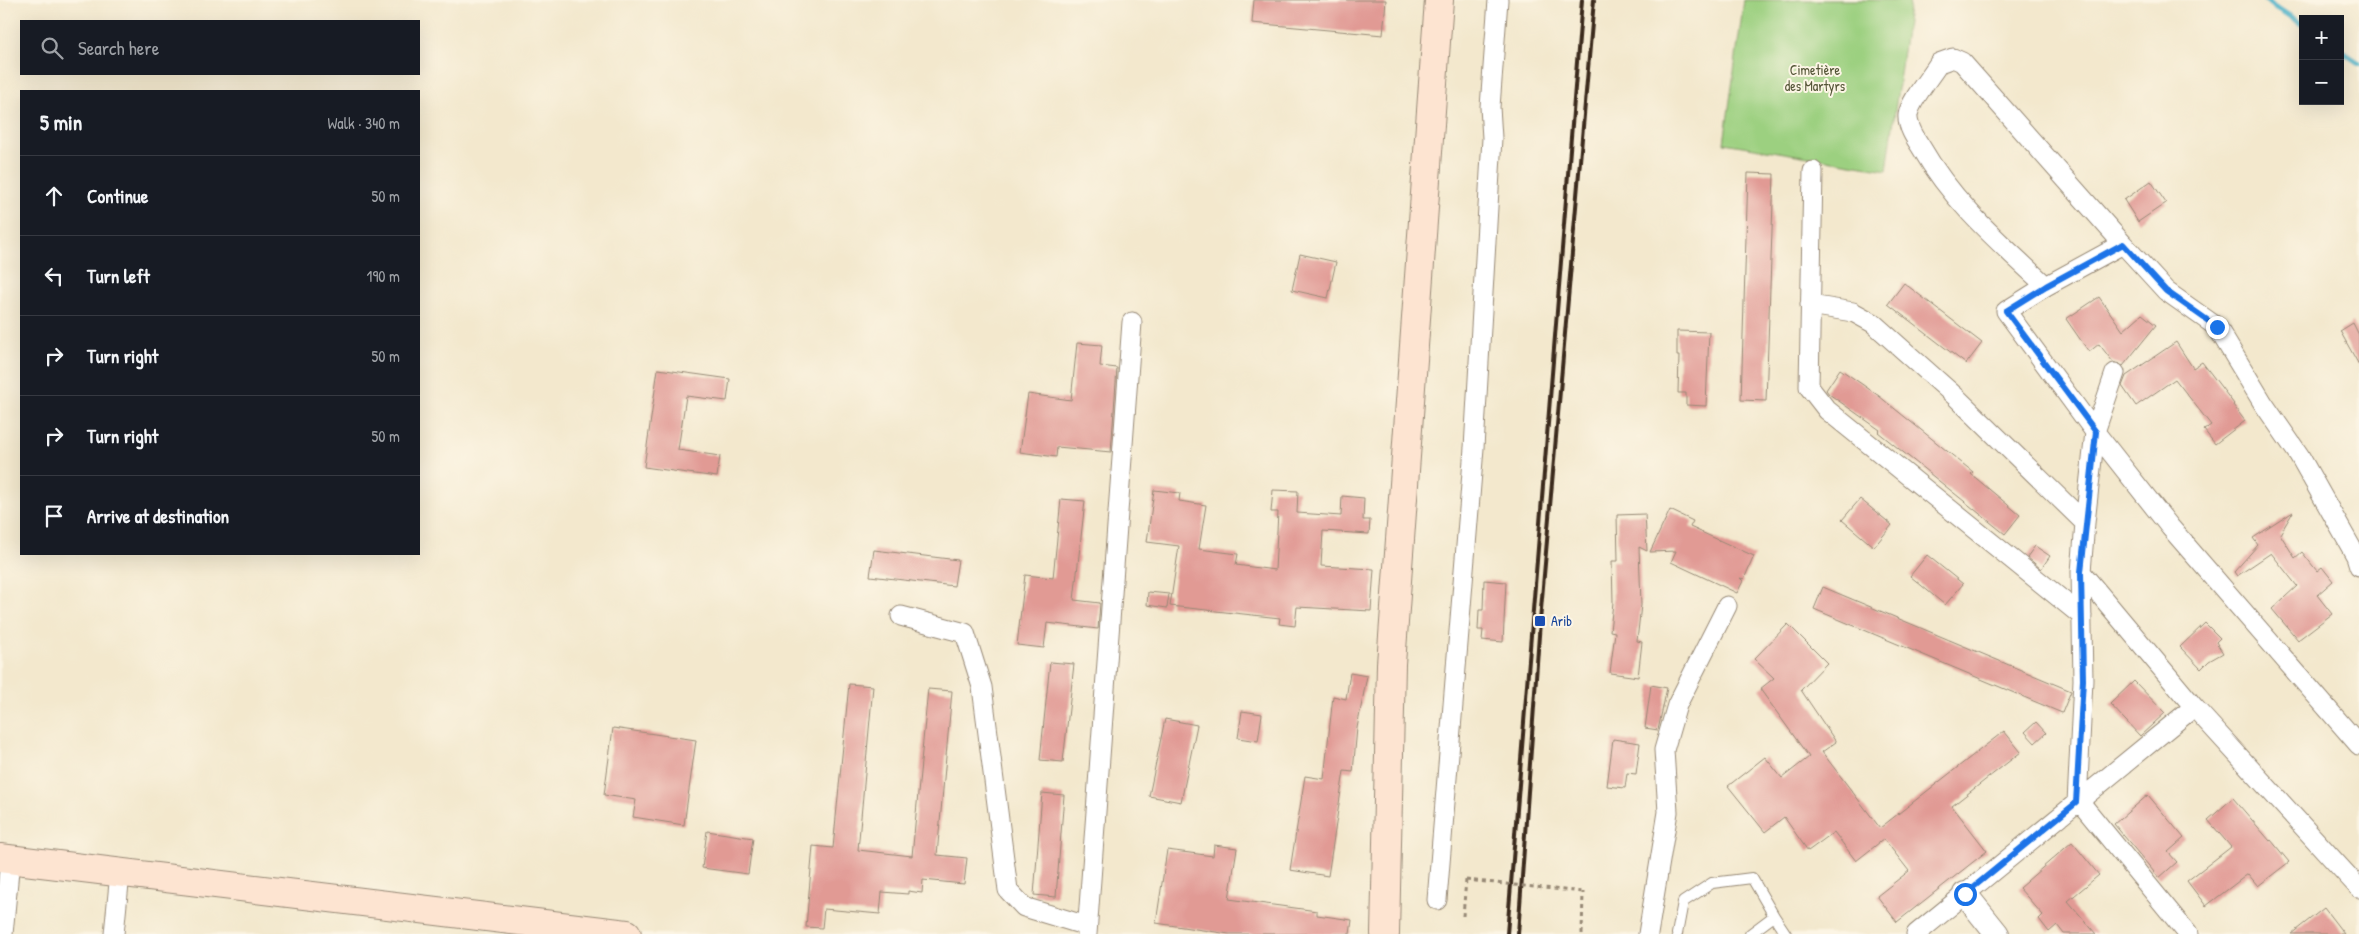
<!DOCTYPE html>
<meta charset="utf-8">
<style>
body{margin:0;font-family:"Patrick Hand",sans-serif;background:#242831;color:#f1f3f6}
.controls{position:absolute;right:15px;top:15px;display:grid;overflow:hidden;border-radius:0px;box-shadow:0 5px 20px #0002}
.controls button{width:45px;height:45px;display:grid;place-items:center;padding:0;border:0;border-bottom:1px solid #363941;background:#171b24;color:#f1f3f6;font:25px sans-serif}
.stop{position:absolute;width:15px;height:15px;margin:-11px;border:4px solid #1a73e8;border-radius:50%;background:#fff}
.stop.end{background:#1a73e8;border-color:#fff;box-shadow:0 1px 5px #0008}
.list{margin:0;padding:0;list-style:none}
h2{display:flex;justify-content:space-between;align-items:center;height:65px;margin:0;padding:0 20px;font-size:21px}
h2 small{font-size:16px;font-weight:400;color:#9ea1a6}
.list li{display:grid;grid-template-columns:32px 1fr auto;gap:15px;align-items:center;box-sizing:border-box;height:80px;padding:0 20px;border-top:1px solid #363941}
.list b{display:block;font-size:19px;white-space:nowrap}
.list em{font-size:16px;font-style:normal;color:#9ea1a6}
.icon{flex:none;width:28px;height:28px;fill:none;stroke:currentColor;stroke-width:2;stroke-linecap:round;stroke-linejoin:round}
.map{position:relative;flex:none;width:2359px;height:934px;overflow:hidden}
.search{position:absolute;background:#171b24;box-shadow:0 5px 20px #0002;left:20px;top:20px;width:400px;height:55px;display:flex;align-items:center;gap:12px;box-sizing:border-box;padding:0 18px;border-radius:0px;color:#9ea1a6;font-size:19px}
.panel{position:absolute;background:#171b24;box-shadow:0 5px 20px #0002;left:20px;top:90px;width:400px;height:465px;border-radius:0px}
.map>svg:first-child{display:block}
.green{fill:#9cd080;stroke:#6c7d4f}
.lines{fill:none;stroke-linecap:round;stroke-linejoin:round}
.stream{stroke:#49b1c8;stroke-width:5.5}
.building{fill:#e19a94}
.service-casing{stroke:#978976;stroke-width:12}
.minor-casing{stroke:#978976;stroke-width:21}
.tertiary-casing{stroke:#978976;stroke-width:26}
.secondary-casing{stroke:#978976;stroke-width:30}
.path{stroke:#978976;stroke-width:3;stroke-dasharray:4 4;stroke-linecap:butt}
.service{stroke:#fff;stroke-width:10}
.minor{stroke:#fff;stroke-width:19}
.tertiary{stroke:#fff;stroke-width:24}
.secondary{stroke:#fde4d1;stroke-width:28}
.rail{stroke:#3b2a1e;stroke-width:4}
.path-bridge{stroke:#978976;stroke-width:3;stroke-dasharray:4 4;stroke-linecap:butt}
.route{stroke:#1a73e8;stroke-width:6}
.transit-dot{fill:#1a4fb4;stroke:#fcf5e5;stroke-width:2}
.labels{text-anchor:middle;stroke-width:4;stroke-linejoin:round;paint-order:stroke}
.park-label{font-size:14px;fill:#535436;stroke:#fcf5e5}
.transit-label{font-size:14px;fill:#164399;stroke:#fcf5e5;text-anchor:start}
</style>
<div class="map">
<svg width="2359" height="934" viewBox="0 0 2359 934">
<rect width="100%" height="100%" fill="#fcf5e5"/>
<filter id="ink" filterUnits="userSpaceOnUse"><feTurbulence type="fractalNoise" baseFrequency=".02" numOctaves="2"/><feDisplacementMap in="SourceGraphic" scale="10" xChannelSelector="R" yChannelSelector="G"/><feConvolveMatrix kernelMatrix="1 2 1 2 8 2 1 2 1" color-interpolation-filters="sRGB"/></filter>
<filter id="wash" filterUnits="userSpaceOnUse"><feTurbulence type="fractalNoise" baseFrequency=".0096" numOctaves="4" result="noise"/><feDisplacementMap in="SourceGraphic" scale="20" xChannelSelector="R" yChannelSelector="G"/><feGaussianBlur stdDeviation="1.12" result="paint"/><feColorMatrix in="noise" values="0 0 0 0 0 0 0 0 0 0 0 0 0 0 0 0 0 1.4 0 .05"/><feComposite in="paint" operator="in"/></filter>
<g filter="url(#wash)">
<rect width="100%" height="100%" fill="#f3e8cd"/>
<path class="green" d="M1744 0H1910L1887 170 1724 143Z"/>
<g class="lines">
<path class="stream" d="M2265 0 2303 25
M2340 50 2359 63"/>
</g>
<g id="blocks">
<path class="building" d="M1254 0H1386L1383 35 1252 23Z
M1748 173 1774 174 1766 401 1741 400Z
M2151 181 2166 203 2138 222 2124 200Z
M1300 254 1336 262 1328 298 1292 290Z
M1904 283 1982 343 1966 364 1888 304Z
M2099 297 2123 331 2142 314 2156 325 2123 366 2113 362 2099 344 2089 352 2066 319Z
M2353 323 2359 335V365L2340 331Z
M1677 331 1709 332 1706 406 1686 405V393H1678L1679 356H1677Z
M2176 342 2193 368 2202 362 2234 404 2233 405 2245 421 2215 444 2204 430 2211 425 2175 379 2136 406 2122 386 2126 376Z
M1077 343 1102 345 1100 366 1117 368 1111 452 1057 447 1056 457 1020 452 1028 394 1071 400Z
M658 369 730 379 727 401 686 396 678 450 720 456 717 477 644 467Z
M1840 369 1879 396 1973 472 1971 474 2020 515 2005 534 1878 432 1880 430 1829 394 1826 390Z
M1154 490 1180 493 1179 501 1206 505 1199 549 1238 554 1236 565 1275 570 1278 512H1271L1273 490 1298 491 1297 513 1341 516 1342 496 1364 498 1363 520H1370L1369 534 1323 531 1321 566 1374 569 1371 611 1297 607 1295 626 1279 624 1280 618 1170 606 1179 546 1147 542Z
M1061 499 1085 501 1074 600 1100 603 1098 629 1047 623 1044 648 1017 645 1025 575 1053 578Z
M1860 499 1892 525 1874 547 1842 520Z
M1670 510 1693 521 1690 527 1754 556 1744 579 1740 578 1743 581 1737 593 1671 562 1676 551 1650 552Z
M2293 512 2280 534 2295 558 2302 552 2317 571 2322 567 2333 581 2317 595 2332 614 2298 640 2272 609 2297 586 2271 553 2237 576 2234 572 2258 545 2253 538Z
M1645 514 1647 551 1639 547 1641 605 1637 641 1642 642 1638 677 1610 673 1615 632 1610 631 1613 602 1612 561H1618L1617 515Z
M2035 546 2050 556 2041 569 2027 557Z
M874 550 958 560 954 586 870 576Z
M1927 555 1963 584 1945 605 1910 576Z
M1484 580 1506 582 1503 642 1482 640 1483 630H1478L1479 610H1483Z
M1823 587 2071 691 2062 713 1814 609Z
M1148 592 1169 594 1167 608 1147 605Z
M2205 623 2220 638 2216 642 2223 653 2209 661 2201 669 2180 647Z
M1788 624 1827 663 1801 690 1836 742 1822 752 1880 828 2004 731 2021 752 1952 806 1987 851 1897 922 1877 896 1909 871 1884 839 1856 861 1834 832 1808 851 1784 817 1765 832 1728 786 1765 757 1782 778 1809 757 1760 689 1774 678 1754 659Z
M1050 662 1074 664 1063 762 1040 760Z
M1350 673 1367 676 1357 728 1353 772 1344 771 1328 876 1290 870 1305 776 1324 779 1333 696 1346 699Z
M2134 681 2165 713 2140 736 2110 704Z
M849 684 873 686 858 850 912 856 928 689 952 691 937 855 967 858 964 884 923 880 922 893 908 891V894L882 892 880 914 824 909 822 928 806 927 813 846 833 848Z
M1651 685 1667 688 1658 730 1645 728Z
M1242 711 1262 714 1258 741 1238 738Z
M1165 719 1197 725 1181 802 1149 796Z
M2036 722 2046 733 2035 743 2025 732Z
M613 728 696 740 684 825 633 817 636 800 604 795Z
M1613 739 1640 743 1636 774 1627 773 1625 788 1607 786Z
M1042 793 1064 795 1056 897 1034 895Z
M2148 795 2184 838 2168 852 2177 862 2159 878 2114 824Z
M2233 798 2270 841 2271 840 2289 862 2258 886 2248 874 2206 906 2187 881 2231 847 2208 820Z
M707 831 753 838 748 874 702 868Z
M2072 842 2099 875 2068 901 2096 934H2064L2057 925 2049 932 2039 919 2043 915 2019 888Z
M1214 845 1237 848 1229 899 1317 911V915L1352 920 1350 934H1229L1156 923 1167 850 1213 856Z
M2324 908 2344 934H2291Z"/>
</g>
</g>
<g filter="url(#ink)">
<use href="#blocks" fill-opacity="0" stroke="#978976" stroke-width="1"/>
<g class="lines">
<defs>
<path id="service" d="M1677 934 1683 902 1712 883 1752 878 1774 916
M1750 934 1774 916 1786 934"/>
<path id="minor" d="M1813 171 1809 387 1827 410 2082 616
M2046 286C1999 242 1953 203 1921 147 1915 138 1907 126 1908 115 1910 101 1931 76 1939 63L1953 58 1962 62 2123 244
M1810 305 1853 312 1873 323 1956 397 2085 523
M2359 566 2356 556 2299 455 2263 403 2217 327 2166 291 2123 244 2046 286 2006 311 2095 432 2170 527 2359 745
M2081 572 2194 707 2359 888
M901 616 965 633 982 687 1008 890 1024 907 1087 926
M2079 801 2188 934
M2077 803 2083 680 2081 572 2085 523 2095 432 2115 373
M1437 900 1474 448 1492 138 1490 107 1498 0
M3 934 10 860
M114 934 120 873
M1087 934 1132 322
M1648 934 1668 812 1664 750 1677 705 1727 606
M1916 934 2194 707"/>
<path id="tertiary" d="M1965 894 1997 934"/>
<path id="secondary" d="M0 858 627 934
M1385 934 1391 664 1439 0"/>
</defs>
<use href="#service" class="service-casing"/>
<use href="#minor" class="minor-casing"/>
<use href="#tertiary" class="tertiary-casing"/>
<use href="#secondary" class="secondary-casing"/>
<path class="path" d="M1463 916 1466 880
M1582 934 1583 892"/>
<use href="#service" class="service"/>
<use href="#minor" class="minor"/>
<use href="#tertiary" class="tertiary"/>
<use href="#secondary" class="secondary"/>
<path class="rail" d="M1507 934 1582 0
M1518 934 1540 621 1594 0"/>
<path class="path-bridge" d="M1466 880 1583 892"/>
</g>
</g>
<g class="lines" filter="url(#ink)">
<path class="route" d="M1965 894 2076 803 2083 680 2081 572 2096 432 2006 311 2046 286 2123 244 2166 291 2217 327"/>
</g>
<rect class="transit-dot" x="1534" y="615" width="12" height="12" rx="2.5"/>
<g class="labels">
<g class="park-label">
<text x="1815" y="75">Cimetière<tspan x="1815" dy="16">des Martyrs</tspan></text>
</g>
<g class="transit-label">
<text x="1551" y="626">Arib</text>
</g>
</g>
</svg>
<div class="controls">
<button>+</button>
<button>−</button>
</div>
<div class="stop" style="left:1965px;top:894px"></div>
<div class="stop end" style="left:2217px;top:327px"></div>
<div class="search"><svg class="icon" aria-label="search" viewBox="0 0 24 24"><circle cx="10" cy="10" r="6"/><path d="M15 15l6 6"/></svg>Search here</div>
<section class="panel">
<h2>5 min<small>Walk · 340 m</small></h2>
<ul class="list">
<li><svg class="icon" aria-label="ahead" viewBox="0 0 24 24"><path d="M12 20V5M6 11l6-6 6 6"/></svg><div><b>Continue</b></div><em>50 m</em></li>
<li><svg class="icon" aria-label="left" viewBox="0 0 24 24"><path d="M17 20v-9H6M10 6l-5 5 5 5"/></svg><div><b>Turn left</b></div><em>190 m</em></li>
<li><svg class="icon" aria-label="right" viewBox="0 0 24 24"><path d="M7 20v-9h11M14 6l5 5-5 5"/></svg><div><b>Turn right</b></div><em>50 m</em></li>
<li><svg class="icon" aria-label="right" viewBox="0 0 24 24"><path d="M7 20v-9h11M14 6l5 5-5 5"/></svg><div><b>Turn right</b></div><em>50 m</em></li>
<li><svg class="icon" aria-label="arrive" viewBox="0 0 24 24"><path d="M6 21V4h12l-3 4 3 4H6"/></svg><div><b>Arrive at destination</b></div></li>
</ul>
</section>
</div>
